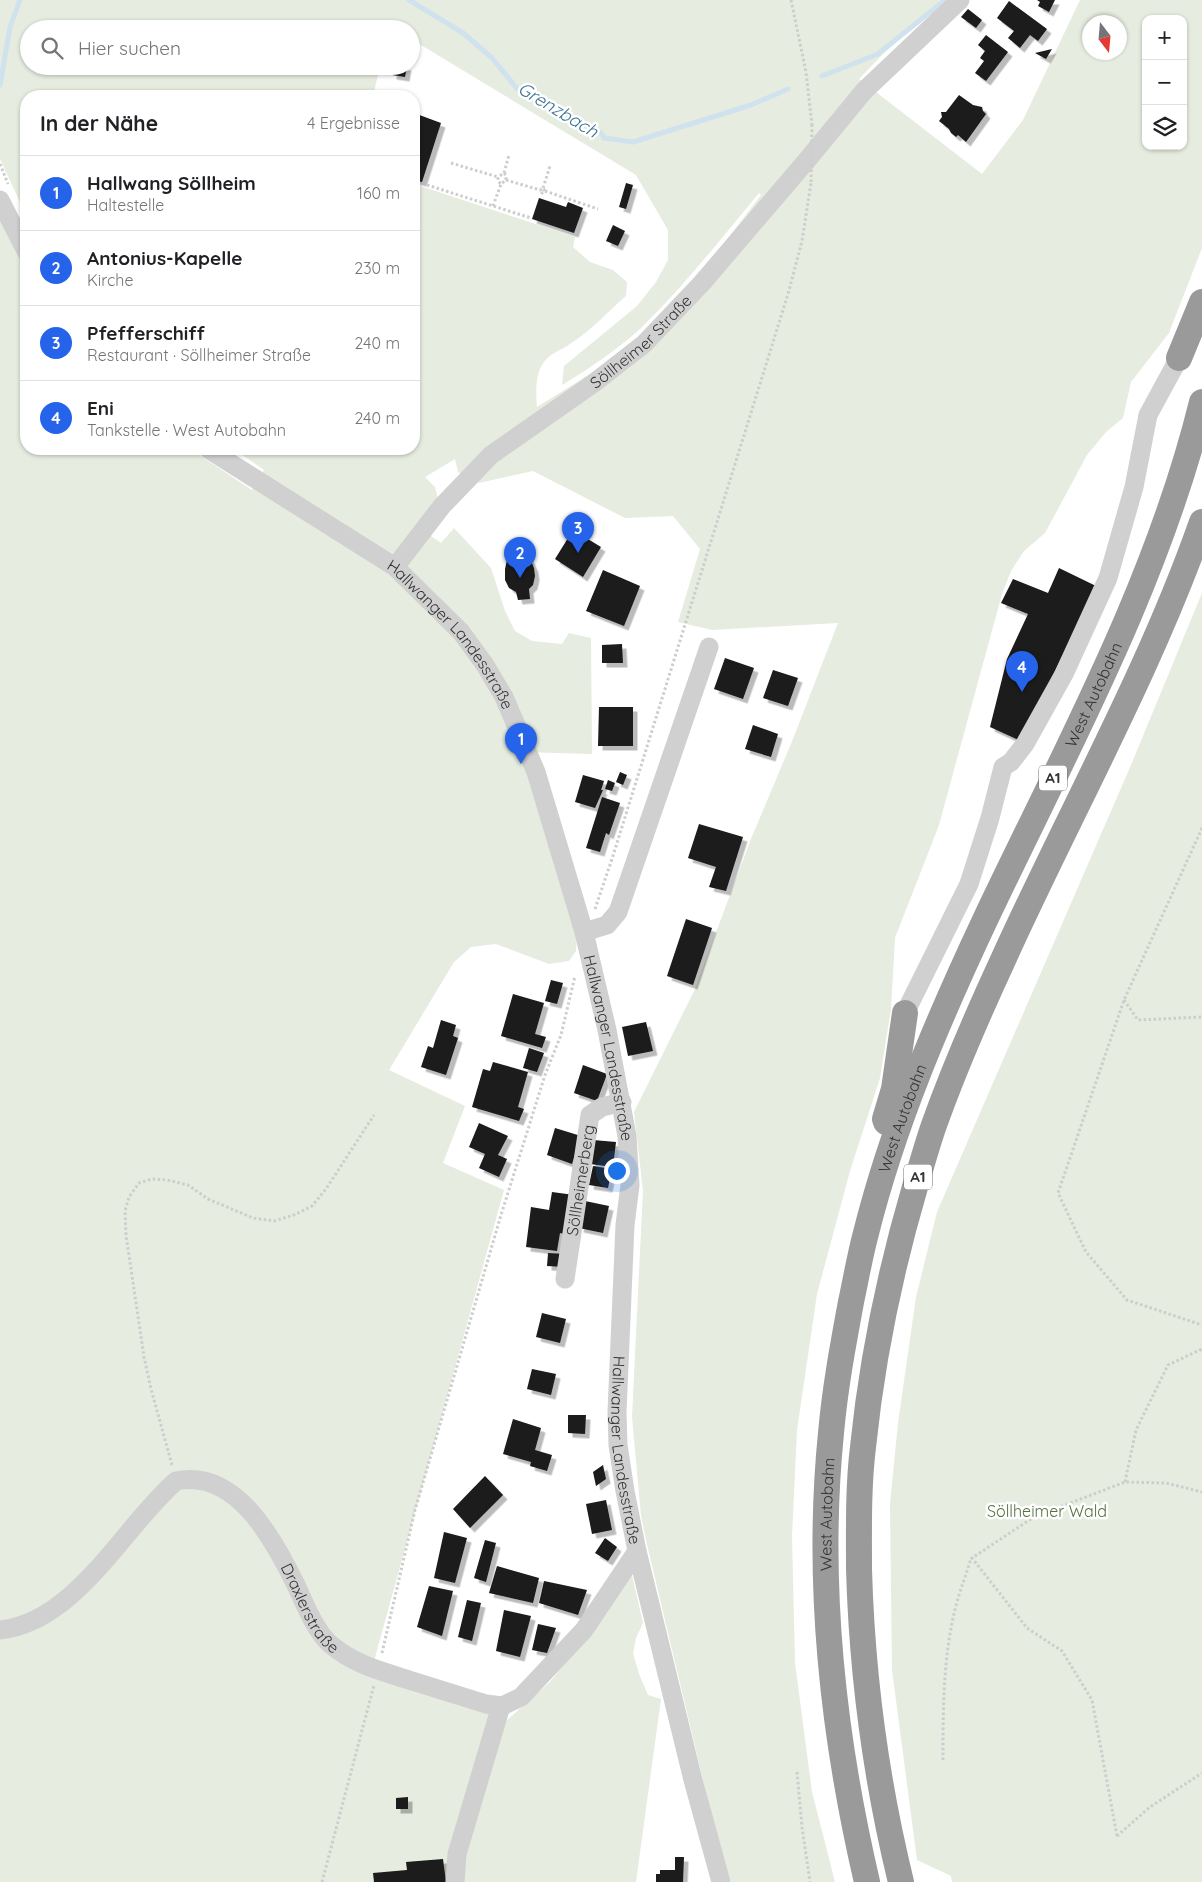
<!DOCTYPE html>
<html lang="de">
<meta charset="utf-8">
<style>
body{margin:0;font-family:Quicksand,sans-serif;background:#f6f6f6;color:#202124}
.controls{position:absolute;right:15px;top:15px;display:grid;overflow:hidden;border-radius:10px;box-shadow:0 1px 4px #0004}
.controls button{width:45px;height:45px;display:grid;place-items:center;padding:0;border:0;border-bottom:1px solid #e0e0e0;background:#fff;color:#202124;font:25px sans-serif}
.compass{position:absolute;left:1082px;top:15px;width:45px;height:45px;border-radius:50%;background:#fff;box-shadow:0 1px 4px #0004;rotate:164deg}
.you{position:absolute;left:616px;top:1170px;width:18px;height:18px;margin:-12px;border:4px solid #fff;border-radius:50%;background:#1a73e8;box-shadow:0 0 0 8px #1a73e833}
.badge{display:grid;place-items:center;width:32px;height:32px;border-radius:50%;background:#2563eb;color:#fff;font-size:16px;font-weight:700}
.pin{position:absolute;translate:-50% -41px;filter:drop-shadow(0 1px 2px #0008)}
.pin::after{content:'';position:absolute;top:26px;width:18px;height:15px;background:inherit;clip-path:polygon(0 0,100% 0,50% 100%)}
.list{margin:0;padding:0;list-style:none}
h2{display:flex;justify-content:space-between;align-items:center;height:65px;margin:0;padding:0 20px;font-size:21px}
h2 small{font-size:16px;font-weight:400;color:#757577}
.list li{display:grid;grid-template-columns:32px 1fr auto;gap:15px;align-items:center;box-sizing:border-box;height:75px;padding:0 20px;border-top:1px solid #e0e0e0}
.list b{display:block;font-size:19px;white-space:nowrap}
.list p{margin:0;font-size:16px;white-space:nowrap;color:#757577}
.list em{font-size:16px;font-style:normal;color:#757577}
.icon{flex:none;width:28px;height:28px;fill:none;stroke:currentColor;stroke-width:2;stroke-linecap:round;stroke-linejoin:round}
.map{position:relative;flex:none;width:1202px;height:1882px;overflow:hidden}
.search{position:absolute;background:#fff;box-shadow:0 1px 4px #0004;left:20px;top:20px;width:400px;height:55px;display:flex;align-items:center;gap:12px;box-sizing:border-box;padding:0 18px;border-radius:28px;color:#757577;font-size:19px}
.panel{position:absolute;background:#fff;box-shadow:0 1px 4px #0004;left:20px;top:90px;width:400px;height:365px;border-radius:20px}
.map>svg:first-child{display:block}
.green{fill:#e6ecdf;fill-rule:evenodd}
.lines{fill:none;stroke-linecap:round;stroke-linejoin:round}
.stream{stroke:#cfe2ee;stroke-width:5}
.building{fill:#1a1a1a;filter:url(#shadow)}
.path{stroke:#cdcdcd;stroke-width:3;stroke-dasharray:2.5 2.5;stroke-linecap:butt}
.minor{stroke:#d0d0d0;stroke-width:19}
.highway{stroke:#9a9a9a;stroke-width:26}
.path-bridge{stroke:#cdcdcd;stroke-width:3;stroke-dasharray:2.5 2.5;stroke-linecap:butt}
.labels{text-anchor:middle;stroke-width:5;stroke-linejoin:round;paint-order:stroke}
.shield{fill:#fff;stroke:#707070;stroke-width:1}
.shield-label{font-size:15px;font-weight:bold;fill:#333}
.street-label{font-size:16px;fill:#333;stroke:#fff}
.park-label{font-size:16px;fill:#56703f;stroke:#fff}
.water-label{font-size:18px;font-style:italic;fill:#3f7597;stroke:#fff}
</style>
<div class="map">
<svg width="1202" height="1882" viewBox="0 0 1202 1882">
<defs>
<filter id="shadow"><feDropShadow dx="4.5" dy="4.5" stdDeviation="0" flood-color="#0004"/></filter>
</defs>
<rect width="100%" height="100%" fill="#fff"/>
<path class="green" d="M0 0H944L884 53 859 79 982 174 1023 120 1080 0H1202V248L1169 333 1131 382 1123 418 1106 432 1087 455 1045 533 1024 551 1011 571 1002 594 939 825 895 938 891 1009 880 1078 850 1171 817 1294 797 1430 792 1536 795 1663 812 1792 835 1882H731L709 1805 645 1536 641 1515 632 1417 643 1191 634 1112 694 991 751 839 793 739 838 623 712 630 678 622 700 549 673 516 625 518 533 471 479 483 458 472 455 459 425 477 435 487 438 499 431 536 441 543 454 528 491 568 505 611 515 631 532 641 562 644 569 633 591 638 592 754 520 752 550 840 577 937 576 951 569 961 549 964 496 944 471 947 454 962 389 1070 465 1106 443 1163 504 1190 371 1672 472 1705 506 1721 550 1682 591 1631 632 1575 643 1623 636 1638 633 1653 639 1674 648 1695 661 1699 636 1882H0V220L26 268V449H190L252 490 264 470 234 449H414V184L575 237 573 247 590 262 613 270 627 282 626 296C607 312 591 331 570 344 560 351 548 354 542 365 535 376 536 395 537 407 573 384 611 363 643 333 687 292 725 243 761 195L759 193C721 239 683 287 640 329 619 348 586 371 562 385L564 366 637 306 656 282 668 260V230L636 175 411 39V29H394L389 26 388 29H29V66H380L373 96H26V215L0 159ZM1146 19H1183V146H1146ZM1090 22H1120V52H1090Z
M1202 593V1882H952L951 1876 917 1860 892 1670 890 1504 898 1423 916 1297 937 1212 1131 765Z"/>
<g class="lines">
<path class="stream" d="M409 0 463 33 492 58 519 91 601 133 604 138 633 142 751 105 788 89
M822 76 878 54 945 0
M0 85 10 27 20 0"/>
</g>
<path class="building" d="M1037 0H1055L1049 12 1038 6 1040 2Z
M1009 1 1047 29 1038 41 1030 35 1020 48 1008 38 1014 31 997 18Z
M968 9 982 20 976 28 961 17Z
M986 35 1008 52 986 81 975 73 984 61 980 58 985 51 978 45Z
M1052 49 1046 59 1035 53Z
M393 66H407L405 77 392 75Z
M959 95 973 105 982 107 983 111 986 114 966 142 958 135 956 137 951 133 949 129 939 121 942 117 941 112H946L949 108Z
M414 113 441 123 422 182 414 180Z
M626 183 633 185 626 209 619 207Z
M539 198 566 207 568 202 583 208 574 233 532 219Z
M613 225 625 231 618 246 606 241Z
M573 530 601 547 583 577 555 559Z
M523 554 530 559 534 568 535 576 533 585 529 589 530 599 518 600 516 592 509 588 505 580V569L507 560 513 555Z
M1059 568 1096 586 1021 741 990 727 1007 659 1028 614 1001 603 1013 579 1048 593Z
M603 570 640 586 624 626 586 611Z
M622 644 623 663H602V645Z
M725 658 754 668 743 699 714 689Z
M773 670 798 678 788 706 763 698Z
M599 707H633V746H598Z
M753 725 778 734 771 757 745 749Z
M620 772 627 775 623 785 616 782Z
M583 775 604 781 601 790H603L595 808 575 802Z
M608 780 615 783 612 791 605 789Z
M602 797 620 803 609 835 606 833 600 852 586 848Z
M699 824 743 837 726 891 709 887 716 867 688 858Z
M686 919 712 928 693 985 667 976Z
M551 980 563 983 557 1004 545 1001Z
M513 994 544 1003 535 1034 546 1037 542 1048 501 1036Z
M441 1020 456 1025 453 1036 458 1038 446 1075 421 1067 428 1046 433 1048Z
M646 1022 653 1051 628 1056 622 1027Z
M529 1048 544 1053 537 1072 523 1068Z
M493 1062 528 1072 518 1107 524 1109 519 1121 472 1107 483 1069 490 1071Z
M583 1065 607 1074 597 1101 574 1093Z
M479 1123 508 1136 498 1155 507 1159 499 1177 479 1168 485 1154 469 1147Z
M555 1128 581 1136 572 1164 547 1155Z
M593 1140 616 1142 613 1167 590 1164Z
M593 1166 612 1169 608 1188 589 1185Z
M552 1192 574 1195 568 1235 560 1233 557 1251 526 1247 531 1207 549 1210Z
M585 1201 609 1206 603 1233 579 1228Z
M548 1253 565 1254 564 1267 547 1266Z
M542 1313 566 1319 560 1343 536 1337Z
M532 1369 556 1374 551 1395 527 1389Z
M568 1415H586L585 1434 568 1433Z
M513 1419 541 1428 535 1450 552 1455 547 1471 530 1466 531 1462 503 1454Z
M603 1465 606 1479 596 1486 593 1472Z
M485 1476 503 1495 470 1528 453 1509Z
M606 1500 612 1530 592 1534 586 1504Z
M444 1532 467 1538 455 1583 434 1578Z
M605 1538 617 1547 608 1561 595 1553Z
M485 1540 496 1543 486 1582 474 1578Z
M497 1566 539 1578 533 1603 489 1593Z
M544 1581 587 1590 578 1615 539 1603Z
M429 1586 453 1591 442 1636 417 1627Z
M467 1600 481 1603 472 1641 458 1637Z
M504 1610 531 1616 520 1657 496 1651Z
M538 1624 556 1628 547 1653 532 1650Z
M408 1797V1809H396V1798Z
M675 1857H684L683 1882H656V1874H660V1870H675Z
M443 1859 446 1882H374L373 1873 407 1870 406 1862Z"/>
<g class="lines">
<path class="path" d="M791 0 806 72 812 125
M451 163 498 177
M0 164 8 184
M504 173 509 155
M506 180 540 190 543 188 545 191 542 193 540 190
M427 185 531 218
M543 188 550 166
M545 191 598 209
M493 206 501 184 506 180V175L504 173 498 177V181L501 184
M1202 828 1124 1000 1058 1193 1086 1252 1127 1300 1202 1325
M595 909 612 859 788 294 802 241 811 183
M1124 1000 1138 1020 1202 1017
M172 1465 151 1389 144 1357 126 1235 125 1211 129 1197 139 1183 152 1179 167 1180 188 1185 208 1199 253 1218 274 1221 294 1215 312 1206 326 1189 374 1115
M1125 1482 1136 1430 1168 1365 1202 1349
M382 1653 415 1510 501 1215 545 1075 561 1035 575 976
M943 1760C943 1709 943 1652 957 1602 961 1587 967 1573 971 1558
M797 1772 802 1827 810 1882
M1117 1836 1092 1700 1062 1651 1027 1628 972 1558 1034 1517 1125 1482 1166 1483 1202 1492
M1117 1836 1150 1807 1202 1773
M322 1882 374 1685"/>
<g class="minor">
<path d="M0 200 26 251"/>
<path id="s1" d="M208 449 395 567 461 632 485 665 504 697 536 772 584 932 607 1030 627 1136 630 1185 625 1225 617 1412 618 1445 625 1491 637 1551 693 1780 721 1882"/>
<path id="s2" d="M395 567 442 506 491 455 594 383 644 344 702 283 808 159 864 91 960 0"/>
<path d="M584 932 607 925 618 912 709 647"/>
<path d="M905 1013 969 884 990 818 1003 767 1011 762 1025 744 1064 674 1108 578 1134 487 1148 415 1179 358"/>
<path id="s3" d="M565 1279 590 1115 602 1107 622 1102"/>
<path id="s4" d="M0 1630C76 1622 124 1526 176 1481 236 1468 274 1540 296 1585 304 1602 315 1631 330 1644 355 1665 379 1670 409 1680 435 1688 460 1696 486 1704L502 1706 521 1697 584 1630 637 1551"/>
<path d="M455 1882 457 1854 501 1706"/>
</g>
<g class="highway">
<path d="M1179 358 1202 302"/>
<path d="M886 1122 885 1119 894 1089 905 1013"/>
<path id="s5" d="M867 1882C833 1736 816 1582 831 1433 835 1388 843 1345 851 1302 856 1279 860 1255 866 1233 893 1125 938 1020 985 920 1065 751 1157 585 1202 402"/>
<path d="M901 1882C876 1780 862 1675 859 1569 859 1529 858 1488 863 1447 872 1359 890 1272 915 1187 921 1167 927 1145 934 1125 954 1069 978 1014 1003 960 1069 814 1149 673 1202 522"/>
</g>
<path class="path-bridge" d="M811 182 812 125"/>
</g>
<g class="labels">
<g class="shield">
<rect x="1039" y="765.5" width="28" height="25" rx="4"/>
<rect x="904" y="1164.5" width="28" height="25" rx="4"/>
</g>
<g class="shield-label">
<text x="1053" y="783">A1</text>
<text x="918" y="1182">A1</text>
</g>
<g class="street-label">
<text dy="6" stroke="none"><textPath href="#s2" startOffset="336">Söllheimer Straße</textPath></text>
<text dy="6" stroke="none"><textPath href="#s1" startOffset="309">Hallwanger Landesstraße</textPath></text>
<text dy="6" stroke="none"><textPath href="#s5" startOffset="1241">West Autobahn</textPath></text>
<text dy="6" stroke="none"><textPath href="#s1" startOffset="759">Hallwanger Landesstraße</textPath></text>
<text dy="6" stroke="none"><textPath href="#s5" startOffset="776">West Autobahn</textPath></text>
<text dy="6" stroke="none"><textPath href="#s3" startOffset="100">Söllheimerberg</textPath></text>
<text dy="6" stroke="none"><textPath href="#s1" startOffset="1164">Hallwanger Landesstraße</textPath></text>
<text dy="6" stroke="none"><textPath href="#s5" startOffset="371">West Autobahn</textPath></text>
<text dy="6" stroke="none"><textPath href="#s4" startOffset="434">Draxlerstraße</textPath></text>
</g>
<g class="park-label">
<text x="1047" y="1517">Söllheimer Wald</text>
</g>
<g class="water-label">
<text transform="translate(558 110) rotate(31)" y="6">Grenzbach</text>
</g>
</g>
</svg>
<div class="controls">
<button>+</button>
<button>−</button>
<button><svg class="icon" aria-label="layers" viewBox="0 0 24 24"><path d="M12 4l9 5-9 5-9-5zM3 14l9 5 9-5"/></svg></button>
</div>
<svg class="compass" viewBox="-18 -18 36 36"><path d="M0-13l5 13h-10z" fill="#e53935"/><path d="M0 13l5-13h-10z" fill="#757577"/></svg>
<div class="you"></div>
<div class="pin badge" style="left:521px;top:764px">1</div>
<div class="pin badge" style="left:520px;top:578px">2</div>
<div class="pin badge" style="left:578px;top:553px">3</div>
<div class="pin badge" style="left:1022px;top:692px">4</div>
<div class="search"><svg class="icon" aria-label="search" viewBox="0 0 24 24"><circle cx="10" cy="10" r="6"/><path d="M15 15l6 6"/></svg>Hier suchen</div>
<section class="panel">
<h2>In der Nähe<small>4 Ergebnisse</small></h2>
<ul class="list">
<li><span class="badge">1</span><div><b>Hallwang Söllheim</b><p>Haltestelle</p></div><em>160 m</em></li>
<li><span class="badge">2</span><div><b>Antonius-Kapelle</b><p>Kirche</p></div><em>230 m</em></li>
<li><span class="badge">3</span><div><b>Pfefferschiff</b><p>Restaurant · Söllheimer Straße</p></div><em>240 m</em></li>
<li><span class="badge">4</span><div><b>Eni</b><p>Tankstelle · West Autobahn</p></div><em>240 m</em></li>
</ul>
</section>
</div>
